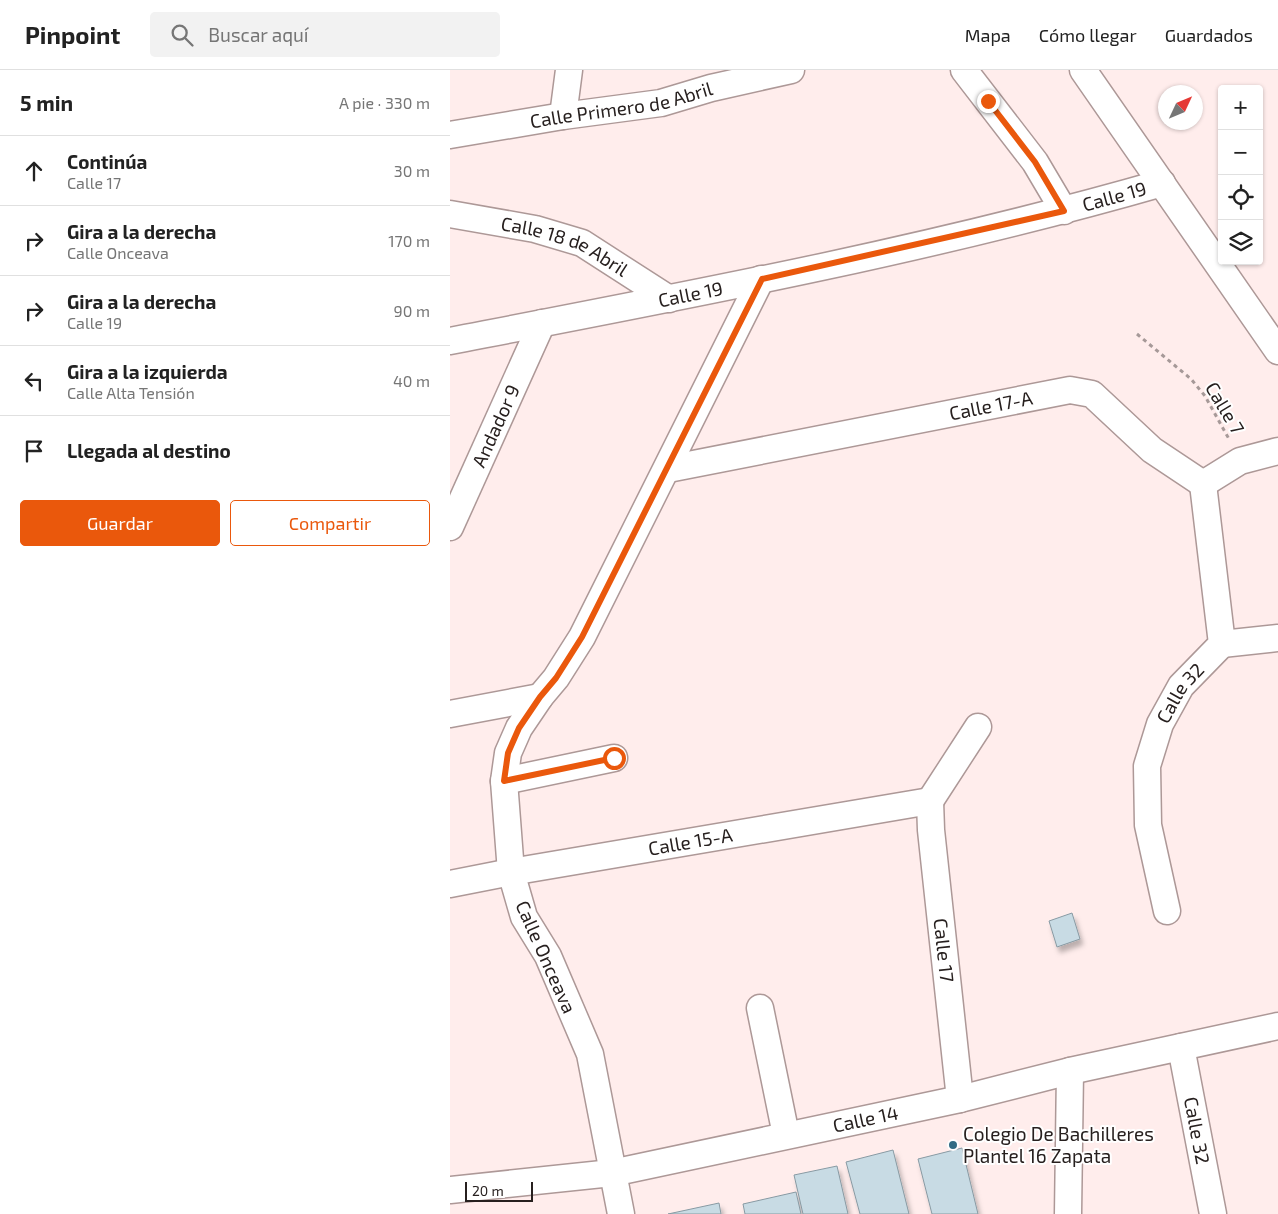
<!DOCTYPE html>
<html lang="es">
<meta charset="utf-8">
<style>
body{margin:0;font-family:"Exo 2",sans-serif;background:#f2f2f2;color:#222}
.controls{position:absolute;right:15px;top:15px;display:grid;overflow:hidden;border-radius:5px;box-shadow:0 1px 4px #0004}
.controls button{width:45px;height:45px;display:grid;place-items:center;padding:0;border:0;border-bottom:1px solid #e0e0e0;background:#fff;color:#222;font:25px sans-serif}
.compass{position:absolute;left:708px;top:15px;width:45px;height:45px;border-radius:50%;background:#fff;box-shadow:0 1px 4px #0004;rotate:46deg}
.scale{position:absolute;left:15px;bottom:12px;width:68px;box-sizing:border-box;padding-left:5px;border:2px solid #27201f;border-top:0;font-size:14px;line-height:18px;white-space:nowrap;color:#27201f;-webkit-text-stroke:4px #fff;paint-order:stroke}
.stop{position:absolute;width:15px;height:15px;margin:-11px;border:4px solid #ea580c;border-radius:50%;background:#fff}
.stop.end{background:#ea580c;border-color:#fff;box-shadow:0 1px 5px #0008}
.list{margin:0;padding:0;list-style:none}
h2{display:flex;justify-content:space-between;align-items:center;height:65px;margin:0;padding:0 20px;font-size:21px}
h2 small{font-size:16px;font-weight:400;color:#767676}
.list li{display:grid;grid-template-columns:32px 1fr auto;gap:15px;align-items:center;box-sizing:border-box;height:70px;padding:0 20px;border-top:1px solid #e0e0e0}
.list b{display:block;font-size:19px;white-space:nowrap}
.list p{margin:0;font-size:16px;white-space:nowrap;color:#767676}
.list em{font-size:16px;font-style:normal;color:#767676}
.actions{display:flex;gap:10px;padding:15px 20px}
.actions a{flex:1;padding:11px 0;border:1px solid #ea580c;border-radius:5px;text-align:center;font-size:18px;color:#ea580c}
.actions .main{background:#ea580c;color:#fff}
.icon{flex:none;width:28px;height:28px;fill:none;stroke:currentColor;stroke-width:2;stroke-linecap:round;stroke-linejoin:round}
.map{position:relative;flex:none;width:828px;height:1144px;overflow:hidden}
header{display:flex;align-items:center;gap:30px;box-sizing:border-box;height:70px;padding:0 25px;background:#fff;border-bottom:1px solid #e0e0e0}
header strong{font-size:24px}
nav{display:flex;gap:28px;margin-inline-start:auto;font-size:18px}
.search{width:350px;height:45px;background:#f2f2f2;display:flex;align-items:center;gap:12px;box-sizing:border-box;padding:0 18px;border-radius:5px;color:#767676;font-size:19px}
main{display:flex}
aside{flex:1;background:#fff}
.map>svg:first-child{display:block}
.building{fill:#c8dbe4;stroke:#889aa3;filter:url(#shadow)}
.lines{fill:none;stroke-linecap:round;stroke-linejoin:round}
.street-casing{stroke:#ad9897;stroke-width:29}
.path{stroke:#a69998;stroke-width:3;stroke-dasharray:4 4;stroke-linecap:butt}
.street{stroke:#fff;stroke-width:26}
.route{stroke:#ea580c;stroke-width:6}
.poi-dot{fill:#316b84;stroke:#fff;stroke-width:2}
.labels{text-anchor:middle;stroke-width:4;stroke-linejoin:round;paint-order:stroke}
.street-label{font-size:19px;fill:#27201f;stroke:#fff}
.poi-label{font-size:19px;fill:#27201f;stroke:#fff;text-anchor:start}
</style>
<header>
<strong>Pinpoint</strong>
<div class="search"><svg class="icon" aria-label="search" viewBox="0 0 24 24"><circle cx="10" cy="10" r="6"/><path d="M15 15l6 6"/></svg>Buscar aquí</div>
<nav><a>Mapa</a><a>Cómo llegar</a><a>Guardados</a></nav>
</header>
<main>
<aside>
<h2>5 min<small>A pie · 330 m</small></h2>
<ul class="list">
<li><svg class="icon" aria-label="ahead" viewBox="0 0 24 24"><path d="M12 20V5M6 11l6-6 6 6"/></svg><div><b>Continúa</b><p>Calle 17</p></div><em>30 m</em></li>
<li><svg class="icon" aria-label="right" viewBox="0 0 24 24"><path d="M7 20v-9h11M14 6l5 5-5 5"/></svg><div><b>Gira a la derecha</b><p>Calle Onceava</p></div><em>170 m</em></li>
<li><svg class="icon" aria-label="right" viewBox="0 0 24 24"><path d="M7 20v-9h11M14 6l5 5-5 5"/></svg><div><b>Gira a la derecha</b><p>Calle 19</p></div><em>90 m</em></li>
<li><svg class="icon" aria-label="left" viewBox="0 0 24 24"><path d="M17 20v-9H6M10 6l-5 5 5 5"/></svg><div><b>Gira a la izquierda</b><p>Calle Alta Tensión</p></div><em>40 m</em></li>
<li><svg class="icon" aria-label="arrive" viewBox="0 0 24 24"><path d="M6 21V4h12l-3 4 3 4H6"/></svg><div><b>Llegada al destino</b></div></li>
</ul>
<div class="actions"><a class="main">Guardar</a><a>Compartir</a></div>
</aside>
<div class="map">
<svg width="828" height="1144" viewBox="0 0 828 1144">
<defs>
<filter id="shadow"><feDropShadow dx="3" dy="5.5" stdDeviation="2.5" flood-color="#0004"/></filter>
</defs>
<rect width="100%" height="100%" fill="#ffedec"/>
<path class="building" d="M622 843 630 869 607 877 599 851Z
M512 1078 528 1144H482L468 1089Z
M443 1080 459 1144H410L396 1092Z
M387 1096 398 1144H353L344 1105Z
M346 1122 351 1144H295L293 1134Z
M269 1133 271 1144H218Z"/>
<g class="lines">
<defs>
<g id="street">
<path d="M514 0 585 92 614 141"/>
<path d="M633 0 828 281"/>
<path d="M113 46 119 0"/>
<path id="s1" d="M0 65 113 46 211 33 261 18 341 0"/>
<path id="s2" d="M0 144 85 159 132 173 219 229"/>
<path id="s3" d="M0 271C239 225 479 180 712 113"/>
<path id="s4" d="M218 399 620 320 642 324 702 380 753 414"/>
<path d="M753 414 790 391 828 381"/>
<path id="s5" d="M0 457 92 253"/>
<path d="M772 574 828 568"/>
<path d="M0 644 90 627"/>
<path d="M54 711 164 688"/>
<path id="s6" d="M480 731 481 760 510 1029"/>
<path d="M480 731 528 657"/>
<path id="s7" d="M0 814 61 802 480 731"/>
<path id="s8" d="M717 841 698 755 697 696 710 654 731 616 772 574 753 414"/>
<path d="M310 938 336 1065"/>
<path id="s9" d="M731 977 763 1144"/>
<path id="s10" d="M0 1120 162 1103 510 1029 620 1001 828 956"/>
<path d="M171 1144 140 984 98 886 74 847 61 802 54 711 58 683 69 658 90 627 106 608 132 567 311 209"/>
<path d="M618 1144 620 1001"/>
</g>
</defs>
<use href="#street" class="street-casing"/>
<path class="path" d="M687 264 741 309 755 326 779 369"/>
<use href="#street" class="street"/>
</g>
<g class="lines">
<path class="route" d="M164 688 54 711 58 683 69 658 90 627 106 608 132 567 312 209 614 141 585 92 538 31"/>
</g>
<circle class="poi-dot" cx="503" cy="1075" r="5"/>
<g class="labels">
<g class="street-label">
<text dy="7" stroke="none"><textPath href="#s1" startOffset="174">Calle Primero de Abril</textPath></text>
<text dy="7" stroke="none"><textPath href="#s3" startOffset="680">Calle 19</textPath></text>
<text dy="7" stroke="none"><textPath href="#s2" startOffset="120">Calle 18 de Abril</textPath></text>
<text dy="7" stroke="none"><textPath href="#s3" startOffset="245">Calle 19</textPath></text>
<text dy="7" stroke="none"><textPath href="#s4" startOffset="329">Calle 17-A</textPath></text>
<text transform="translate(775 338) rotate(59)" y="7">Calle 7</text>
<text dy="7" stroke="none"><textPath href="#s5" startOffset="111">Andador 9</textPath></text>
<text dy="7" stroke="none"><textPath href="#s8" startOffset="228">Calle 32</textPath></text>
<text dy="7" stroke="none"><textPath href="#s7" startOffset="244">Calle 15-A</textPath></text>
<text dy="7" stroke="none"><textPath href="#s6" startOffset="150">Calle 17</textPath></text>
<text transform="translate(96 887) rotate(66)" y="7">Calle Onceava</text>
<text dy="7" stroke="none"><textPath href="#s10" startOffset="422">Calle 14</textPath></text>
<text dy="7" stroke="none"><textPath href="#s9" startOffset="85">Calle 32</textPath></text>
</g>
<g class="poi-label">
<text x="513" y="1071">Colegio De Bachilleres<tspan x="513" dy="22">Plantel 16 Zapata</tspan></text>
</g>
</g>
</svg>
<div class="controls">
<button>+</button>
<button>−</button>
<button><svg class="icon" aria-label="locate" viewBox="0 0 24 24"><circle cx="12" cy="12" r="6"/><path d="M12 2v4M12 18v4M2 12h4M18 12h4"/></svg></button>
<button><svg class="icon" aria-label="layers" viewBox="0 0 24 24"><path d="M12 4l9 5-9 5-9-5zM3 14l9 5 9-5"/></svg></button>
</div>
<svg class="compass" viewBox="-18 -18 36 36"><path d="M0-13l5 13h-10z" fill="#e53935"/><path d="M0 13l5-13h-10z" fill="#767676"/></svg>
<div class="scale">20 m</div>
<div class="stop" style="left:164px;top:688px"></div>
<div class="stop end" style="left:538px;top:31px"></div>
</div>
</main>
